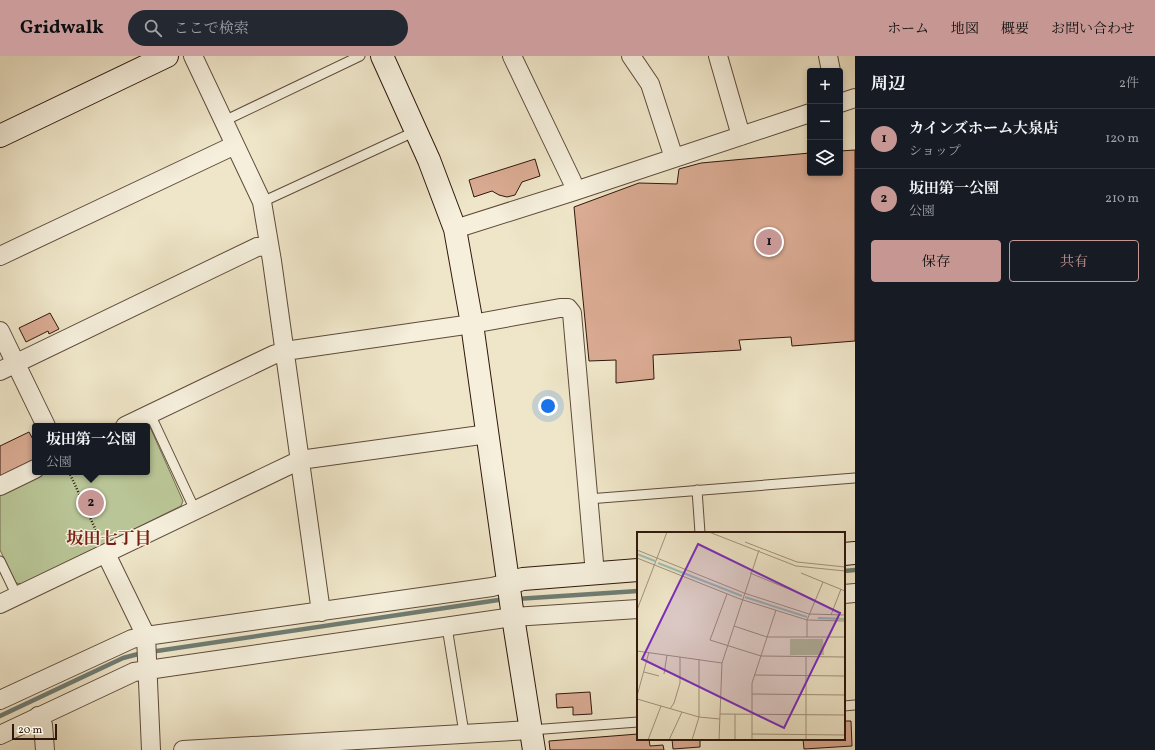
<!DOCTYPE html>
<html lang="ja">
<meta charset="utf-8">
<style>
body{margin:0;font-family:Vollkorn,"Noto Serif JP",serif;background:#242831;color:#f1f3f6}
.controls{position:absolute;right:12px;top:12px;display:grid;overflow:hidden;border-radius:4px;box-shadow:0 2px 6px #0003}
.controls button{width:36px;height:36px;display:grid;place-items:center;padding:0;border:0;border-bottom:1px solid #363941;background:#171b24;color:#f1f3f6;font:20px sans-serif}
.scale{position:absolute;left:12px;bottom:10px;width:45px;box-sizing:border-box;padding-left:4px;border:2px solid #2f170c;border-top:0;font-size:11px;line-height:14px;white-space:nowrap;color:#2f170c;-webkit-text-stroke:3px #f5efdc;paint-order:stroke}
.you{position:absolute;left:548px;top:350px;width:14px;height:14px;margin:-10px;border:3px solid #fff;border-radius:50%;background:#1a73e8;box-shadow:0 0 0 6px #1a73e833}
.badge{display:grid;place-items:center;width:26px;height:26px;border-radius:50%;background:#c59692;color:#111;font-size:13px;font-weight:700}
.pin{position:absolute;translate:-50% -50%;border:2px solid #fff;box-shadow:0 1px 4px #0006}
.popup{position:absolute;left:32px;top:367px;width:118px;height:52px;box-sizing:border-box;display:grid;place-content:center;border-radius:4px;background:#171b24;filter:drop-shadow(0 1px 3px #0005);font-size:13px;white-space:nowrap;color:#9ea1a6}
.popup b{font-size:15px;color:#f1f3f6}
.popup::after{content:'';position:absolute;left:50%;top:100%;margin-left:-8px;border:8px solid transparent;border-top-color:#171b24}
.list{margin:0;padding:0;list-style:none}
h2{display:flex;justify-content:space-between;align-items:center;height:52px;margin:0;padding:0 16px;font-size:17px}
h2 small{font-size:13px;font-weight:400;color:#9ea1a6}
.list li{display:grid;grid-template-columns:26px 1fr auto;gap:12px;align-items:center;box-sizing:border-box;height:60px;padding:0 16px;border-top:1px solid #363941}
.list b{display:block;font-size:15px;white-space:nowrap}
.list p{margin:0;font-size:13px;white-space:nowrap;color:#9ea1a6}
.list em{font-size:13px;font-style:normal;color:#9ea1a6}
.actions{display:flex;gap:8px;padding:12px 16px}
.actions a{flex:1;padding:9px 0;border:1px solid #c59692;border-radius:4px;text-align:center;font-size:14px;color:#c59692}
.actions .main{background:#c59692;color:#111}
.icon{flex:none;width:22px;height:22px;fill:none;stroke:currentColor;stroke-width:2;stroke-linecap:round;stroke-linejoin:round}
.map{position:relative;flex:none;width:855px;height:694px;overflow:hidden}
header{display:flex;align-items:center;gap:24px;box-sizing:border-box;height:56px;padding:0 20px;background:#c59692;color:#111}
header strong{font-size:19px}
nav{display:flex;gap:22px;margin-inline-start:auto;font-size:14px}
.search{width:280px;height:36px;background:#242831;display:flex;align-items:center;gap:10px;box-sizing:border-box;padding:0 14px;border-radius:22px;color:#9ea1a6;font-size:15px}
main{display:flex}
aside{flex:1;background:#171b24}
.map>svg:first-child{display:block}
.green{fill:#b9c596;stroke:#746e51}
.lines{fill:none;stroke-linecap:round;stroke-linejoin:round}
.stream{stroke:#6f7c73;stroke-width:4.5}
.building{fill:#dbac94;stroke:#2f170c}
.lane-casing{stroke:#5f4b3b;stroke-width:11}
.street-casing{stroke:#5f4b3b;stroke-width:20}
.secondary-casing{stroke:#2f170c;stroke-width:24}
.path{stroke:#2f170c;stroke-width:2.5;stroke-dasharray:1 2;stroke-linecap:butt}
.lane{stroke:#f5efdc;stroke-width:9}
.street{stroke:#f5efdc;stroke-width:18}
.secondary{stroke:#f5efdc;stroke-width:22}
.labels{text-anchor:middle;stroke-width:3;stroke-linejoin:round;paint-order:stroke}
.neighbourhood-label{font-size:17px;font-weight:bold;fill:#7a1f14;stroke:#f5efdc}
.inset-river{fill:none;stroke:#9abfb8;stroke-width:2}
.inset-road{fill:none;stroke:#a2937d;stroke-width:1}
.view{fill:#7b2cbf;fill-opacity:0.15;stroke:#7b2cbf;stroke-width:2}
.inset-edge{fill:none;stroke:#2f170c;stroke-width:2}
</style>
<header>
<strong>Gridwalk</strong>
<div class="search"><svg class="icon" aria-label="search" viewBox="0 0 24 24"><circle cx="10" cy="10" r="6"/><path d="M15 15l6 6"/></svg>ここで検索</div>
<nav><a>ホーム</a><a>地図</a><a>概要</a><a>お問い合わせ</a></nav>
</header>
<main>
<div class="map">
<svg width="855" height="694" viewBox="0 0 855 694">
<rect width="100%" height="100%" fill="#efe6c9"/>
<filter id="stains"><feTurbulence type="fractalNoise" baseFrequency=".005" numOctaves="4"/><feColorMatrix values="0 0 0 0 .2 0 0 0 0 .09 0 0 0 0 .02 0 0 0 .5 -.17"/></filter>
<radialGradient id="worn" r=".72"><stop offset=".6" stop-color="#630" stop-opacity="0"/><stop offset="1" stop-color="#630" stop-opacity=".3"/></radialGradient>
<path class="green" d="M147 370 150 371 183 445 181 450 22 528 16 527 0 494V437L45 416H147Z"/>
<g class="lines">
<path class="stream" d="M844 515 855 514
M516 543 638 535
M150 596 505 543
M0 660 123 602 142 597"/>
</g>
<path class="building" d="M855 94V285L792 290 791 281 739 284 741 294 653 299 654 323 616 327V304L589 305 574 151 639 127 677 128 679 113 701 107 810 97V117H840V95Z
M535 103 540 120 522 126 515 139 507 141 499 139 492 135 474 141 469 124Z
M50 257 59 273 49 278 48 275 26 286 19 272Z
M29 376 35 387V403L0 420V390Z
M590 636 592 658 573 659V651L557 652 556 638Z
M844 665H851L852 690 804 693 803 683H844Z
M638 678V683H649L650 690 663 689 664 694H550L549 685Z
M672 683H700V691L673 693Z"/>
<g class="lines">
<defs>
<path id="lane" d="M224 65 360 0
M262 146 416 75
M150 358 195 454
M697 434 700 477
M588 443 855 422
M0 505 17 540
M447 571 464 677
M844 650 855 649
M531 674 638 666"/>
<path id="street" d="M193 0 262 146 272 205 321 556
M512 0 572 125 575 135
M631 0 650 28 674 102
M718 0 741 80
M828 0 831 15
M840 47 855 42
M455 173 575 135 810 57
M0 200 235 89
M0 275 46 370
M0 315 257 191 269 190
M125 370 273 299 285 295 472 268 560 252H568L572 257 595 518
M0 430 35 413
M106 498 146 580 151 694
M844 538 855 537
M0 548 300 404 488 378
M0 644 132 583 146 580 492 531 508 527
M38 660 43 669 45 694
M0 679 134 616 513 561 638 553
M183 694 531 674"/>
<path id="secondary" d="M382 0 429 104 455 173 472 268 513 561 534 694
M0 80 167 0
M844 498 855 497
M508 527 523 523 638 514"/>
</defs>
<use href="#lane" class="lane-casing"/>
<use href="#street" class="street-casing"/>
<use href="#secondary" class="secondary-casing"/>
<path class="path" d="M69 416 100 483"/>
<use href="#lane" class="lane"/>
<use href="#street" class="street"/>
<use href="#secondary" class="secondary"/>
</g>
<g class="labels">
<g class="neighbourhood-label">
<text x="109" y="488">坂田七丁目</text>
</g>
</g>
<g transform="translate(637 476)">
<rect width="208" height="208" fill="#efe6c9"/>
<path d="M153 107H186L187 123H153Z" fill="#b9c596"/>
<path class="inset-river" d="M0 22 18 29M21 31 105 64M108 65 170 85M181 86 208 87"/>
<path class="inset-road" d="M72 0 159 34 208 39M108 10 160 30 208 35M0 18 107 61 172 82 208 83M0 26 103 67 170 88 208 89M113 41 178 68M164 41 208 59M90 62 73 108 124 124 208 125M0 78 30 0M194 83 204 57M97 94 130 105H208M170 105V88L186 50M0 119 85 131M7 140 22 144M27 142 30 123M118 143 208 144M115 162 208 163M0 164 12 120M0 167 62 185 83 187M33 177 37 171 43 151V125M83 182 208 183M115 202 208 203M11 208 24 174M32 208 45 180M55 208 62 185V127M82 208 85 131 122 18M98 208V182M115 208V151L139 78M169 208V125"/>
<path class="view" d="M61 12 203 81 147 196 5 127Z"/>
<rect width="208" height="208" class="inset-edge"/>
</g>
<rect width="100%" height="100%" filter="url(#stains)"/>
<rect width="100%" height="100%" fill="url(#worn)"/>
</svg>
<div class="controls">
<button>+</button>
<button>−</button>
<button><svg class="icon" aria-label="layers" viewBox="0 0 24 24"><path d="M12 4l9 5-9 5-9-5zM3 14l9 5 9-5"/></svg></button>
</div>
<div class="scale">20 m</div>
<div class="you"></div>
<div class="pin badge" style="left:769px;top:186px">1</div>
<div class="pin badge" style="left:91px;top:447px">2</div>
<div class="popup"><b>坂田第一公園</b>公園</div>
</div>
<aside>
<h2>周辺<small>2件</small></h2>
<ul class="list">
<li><span class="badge">1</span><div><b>カインズホーム大泉店</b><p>ショップ</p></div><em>120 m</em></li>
<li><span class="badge">2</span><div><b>坂田第一公園</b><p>公園</p></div><em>210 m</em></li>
</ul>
<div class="actions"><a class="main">保存</a><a>共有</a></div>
</aside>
</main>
